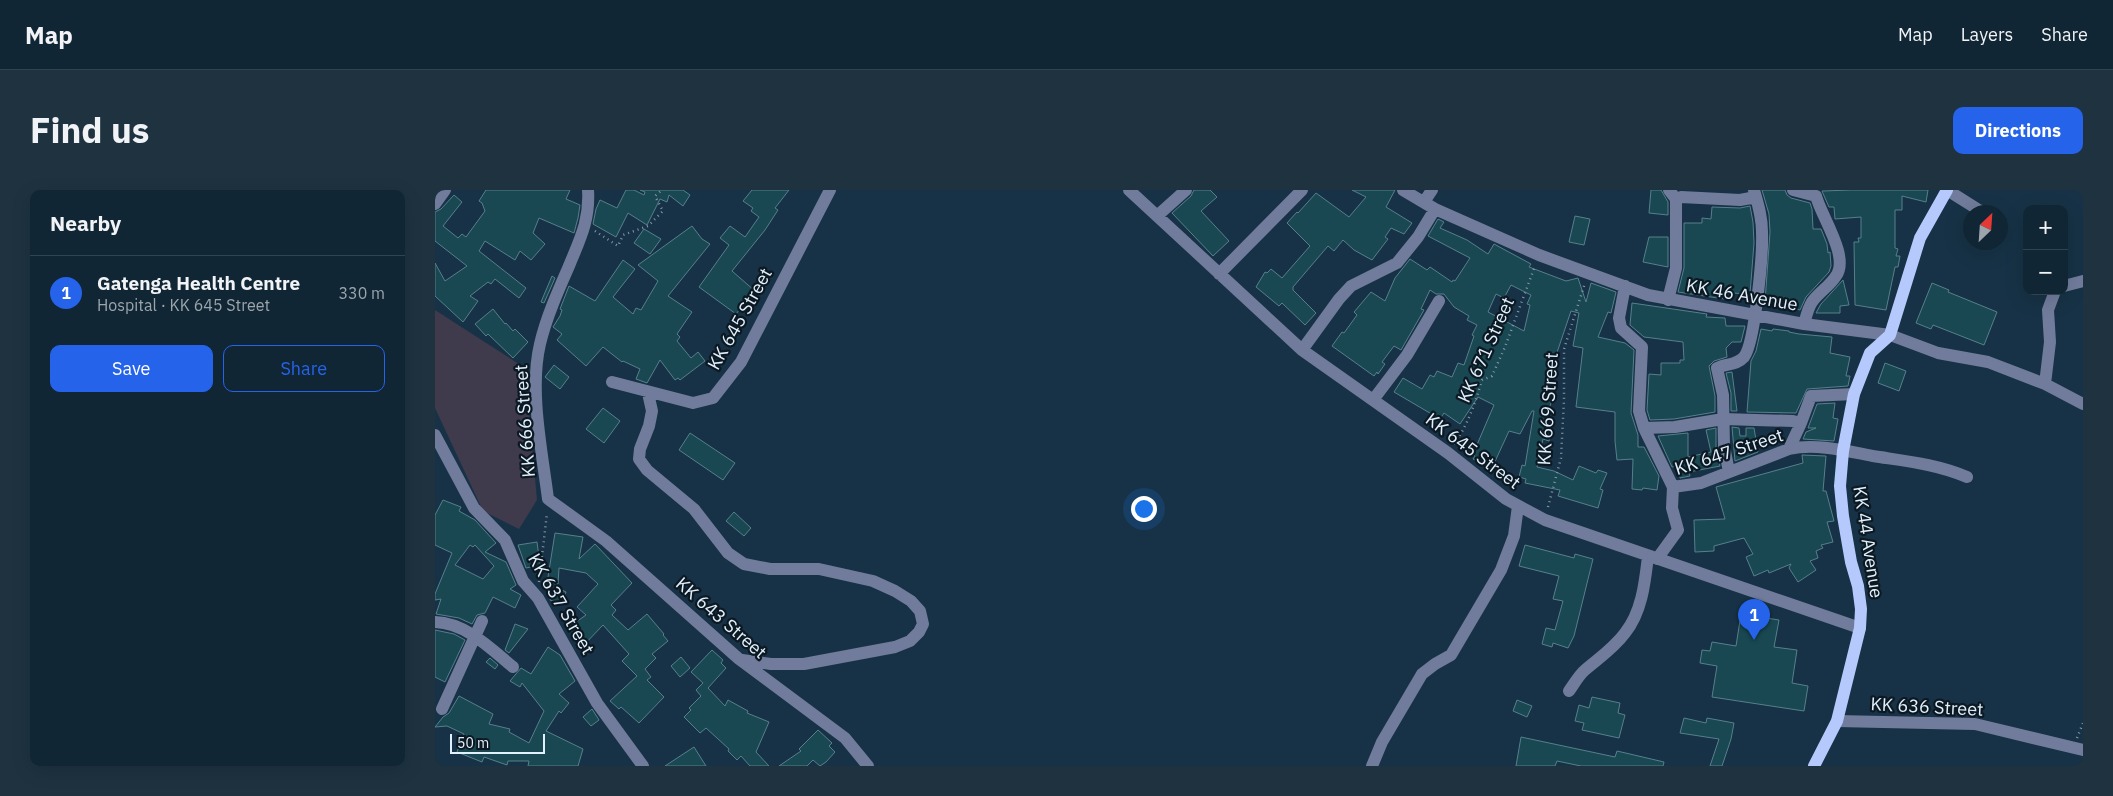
<!DOCTYPE html>
<meta charset="utf-8">
<style>
body{margin:0;font-family:"IBM Plex Sans",sans-serif;background:#1e3240;color:#f1f3f6}
.controls{position:absolute;right:15px;top:15px;display:grid;overflow:hidden;border-radius:10px;box-shadow:0 5px 20px #0002}
.controls button{width:45px;height:45px;display:grid;place-items:center;padding:0;border:0;border-bottom:1px solid #30434f;background:#112634;color:#f1f3f6;font:25px sans-serif}
.compass{position:absolute;left:1528px;top:15px;width:45px;height:45px;border-radius:50%;background:#112634;box-shadow:0 5px 20px #0002;rotate:25deg}
.scale{position:absolute;left:15px;bottom:12px;width:95px;box-sizing:border-box;padding-left:5px;border:2px solid #e0f0fd;border-top:0;font-size:14px;line-height:18px;white-space:nowrap;color:#e0f0fd;-webkit-text-stroke:4px #0d1922;paint-order:stroke}
.you{position:absolute;left:708px;top:318px;width:18px;height:18px;margin:-12px;border:4px solid #fff;border-radius:50%;background:#1a73e8;box-shadow:0 0 0 8px #1a73e833}
.badge{display:grid;place-items:center;width:32px;height:32px;border-radius:50%;background:#2563eb;color:#fff;font-size:16px;font-weight:700}
.pin{position:absolute;translate:-50% -41px;filter:drop-shadow(0 1px 2px #0008)}
.pin::after{content:'';position:absolute;top:26px;width:18px;height:15px;background:inherit;clip-path:polygon(0 0,100% 0,50% 100%)}
.list{margin:0;padding:0;list-style:none}
h2{display:flex;justify-content:space-between;align-items:center;height:65px;margin:0;padding:0 20px;font-size:21px}
h2 small{font-size:16px;font-weight:400;color:#9ca5ac}
.list li{display:grid;grid-template-columns:32px 1fr auto;gap:15px;align-items:center;box-sizing:border-box;height:75px;padding:0 20px;border-top:1px solid #30434f}
.list b{display:block;font-size:19px;white-space:nowrap}
.list p{margin:0;font-size:16px;white-space:nowrap;color:#9ca5ac}
.list em{font-size:16px;font-style:normal;color:#9ca5ac}
.actions{display:flex;gap:10px;padding:15px 20px}
.actions a{flex:1;padding:11px 0;border:1px solid #2563eb;border-radius:10px;text-align:center;font-size:18px;color:#2563eb}
.actions .main{background:#2563eb;color:#fff}
.map{position:relative;flex:none;width:1648px;height:576px;overflow:hidden;border-radius:10px}
header{display:flex;align-items:center;gap:30px;box-sizing:border-box;height:70px;padding:0 25px;background:#112634;border-bottom:1px solid #30434f}
header strong{font-size:24px}
nav{display:flex;gap:28px;margin-inline-start:auto;font-size:18px}
.intro{display:flex;align-items:center;justify-content:space-between;box-sizing:border-box;height:120px;padding:0 30px}
h1{margin:0;font-size:35px}
.button{padding:12px 22px;border-radius:10px;background:#2563eb;color:#fff;font-size:18px;font-weight:700}
main{display:flex;gap:30px;padding:0 30px}
aside{flex:1;background:#112634;border-radius:10px;box-shadow:0 5px 20px #0002}
.map>svg:first-child{display:block}
.green{fill:#3f3a4c}
.building{fill:#194852;stroke:#56808b;fill-rule:evenodd}
.lines{fill:none;stroke-linecap:round;stroke-linejoin:round}
.path{stroke:#8499a9;stroke-width:2.5;stroke-dasharray:1 4;stroke-linecap:butt}
.minor{stroke:#717c9c;stroke-width:12}
.major{stroke:#b6c9fd;stroke-width:12}
.labels{text-anchor:middle;stroke-width:4.5;stroke-linejoin:round;paint-order:stroke}
.street-label{font-size:18px;fill:#e0f0fd;stroke:#0d1922}
</style>
<header>
<strong>Map</strong>
<nav><a>Map</a><a>Layers</a><a>Share</a></nav>
</header>
<div class="intro"><h1>Find us</h1><a class="button">Directions</a></div>
<main>
<aside>
<h2>Nearby<small></small></h2>
<ul class="list">
<li><span class="badge">1</span><div><b>Gatenga Health Centre</b><p>Hospital · KK 645 Street</p></div><em>330 m</em></li>
</ul>
<div class="actions"><a class="main">Save</a><a>Share</a></div>
</aside>
<div class="map">
<svg width="1648" height="576" viewBox="0 0 1648 576">
<rect width="100%" height="100%" fill="#173246"/>
<path class="green" d="M0 120 90 178 102 310 84 339 48 321 0 218Z"/>
<path class="building" d="M51 0H135L131 9 145 15 143 28 139 43 104 28 98 43 110 54 96 70 85 61 80 70 50 51 44 61 91 98 84 108 60 89 56 94 53 92 35 106 43 111 28 132 0 106V73L10 91 32 76 0 51V22L6 19 19 5 27 12 8 36 23 48 27 44 31 47 50 21 47 13 44 11Z
M191 0H199L209 5 210 2 205 0H248L255 5 248 16 234 5 232 12 225 9 212 35 193 23 181 47 158 34 161 19 165 10 182 18Z
M317 0H354L340 18 343 20 330 40 297 81 320 101 301 124 264 97 294 55 285 48 295 36 310 47 324 27 316 21 318 18 308 11Z
M759 0H775L782 7 766 21 794 51 778 66 737 23 756 6Z
M917 0H960L951 17 977 33 969 44 956 38 950 47 953 49 937 70 919 60 908 50 899 61 893 56 858 97V100L881 123 870 135 847 113 844 116 821 97 830 82 832 83 836 79 847 88 875 56 852 33 862 22 863 23 881 3 914 27 931 7Z
M1216 0H1226L1233 12V25L1214 23Z
M1327 0H1350L1352 5 1356 8 1375 13 1377 19 1378 39H1386L1392 54 1393 63 1395 62 1396 76 1394 82 1371 107 1365 120 1330 112 1335 42 1334 24Z
M1417 0H1493L1491 12 1467 6V20H1460V58L1463 59 1461 66H1465L1463 77H1460L1451 120 1420 115 1419 52H1424L1423 48H1426V27L1400 29 1399 17H1394L1387 1Z
M1315 16 1318 32 1319 53 1315 104 1297 103 1296 110 1243 102 1249 78V33H1267V28L1276 29 1277 17 1305 18Z
M1140 26 1155 29 1149 55 1134 52Z
M1003 29 1009 32 1005 38 1032 50 1053 64 1059 54 1096 74 1094 77 1131 91 1143 88 1151 112 1156 93 1181 102 1176 123 1173 122 1163 147 1190 153 1199 160 1196 223 1203 245V257H1209L1224 286 1222 300 1208 298 1207 300 1197 299 1198 269 1182 270 1180 251V222L1141 217 1148 158 1138 156 1144 123 1136 121 1109 201 1119 205 1108 235 1117 238 1114 251 1108 249 1102 277 1119 281 1138 290 1144 276 1161 283 1163 280 1172 283 1165 299 1168 300 1163 318 1123 306 1125 300 1090 293 1091 289 1084 287 1087 275 1090 276 1099 221H1097L1085 244 1074 241 1057 278 1038 269 1040 266 1038 264 1059 215 1043 207 1025 234 1009 223 1005 229 959 202 968 188 987 199 995 185 999 187 1002 181 1017 187 1023 173 1029 175 1039 146 1037 145 1042 135 1032 130 1034 126 1019 117 1009 104H1001L995 100 986 119 989 120 966 160 959 156 947 172 950 174 943 184 942 182 939 186 897 156 907 142 909 143 922 125 919 122 936 102 950 111 960 88 975 69 992 80 995 77 1017 92 1018 90 1020 91 1035 68 993 46ZM1076 95 1096 105 1092 114 1095 115 1089 141 1053 122 1061 104 1069 108Z
M257 36 267 49 275 54 233 106 257 122 242 144 245 147 242 151 256 168 263 162 270 171 245 190 243 188 240 190 225 170 212 193 201 189 205 179 188 171 187 172 168 157 151 176 122 150 127 144 118 137 125 126 127 120 125 119 134 96 160 111 188 70 200 79 178 107 198 124 201 118 206 120 223 91 203 75Z
M209 39 226 49 215 64 199 53Z
M1214 47H1233V77L1208 72Z
M117 86 120 88 109 113 106 112Z
M1408 90 1414 115 1405 116V123H1381L1386 114Z
M1497 93 1514 100 1513 102 1562 122 1549 155 1498 135 1496 139 1481 133Z
M1197 113 1272 124 1271 127 1290 128 1291 136H1310L1306 152H1297L1291 158 1292 167 1279 171 1274 176 1280 206V222L1239 229 1215 230 1212 220 1214 184 1226 185V173H1245V170H1249L1248 152 1209 147 1195 135Z
M58 119 70 134 71 133 78 141 80 139 93 152 78 168 53 144 51 146 40 134Z
M1326 139 1337 141 1338 139 1354 141V142L1364 144 1397 147 1395 163 1415 167 1411 186H1415L1413 196 1372 199 1361 223 1312 222 1316 171 1321 161Z
M1450 173 1471 181 1464 201 1443 193Z
M119 175 134 187 125 199 110 187Z
M1297 182 1298 190 1302 221H1296V203L1291 183Z
M1400 213 1398 228 1403 229 1399 251 1368 249 1371 242 1381 238H1373L1382 214Z
M168 218 185 231 169 253 151 239Z
M1297 237 1304 238 1305 246H1311V238H1319L1323 262 1300 271Z
M1281 238V257L1285 276 1254 282 1255 286 1245 288 1244 276 1237 277 1223 246 1253 243V267L1276 262 1271 240Z
M255 243 300 273 288 290 244 260Z
M1367 265 1391 266 1388 301H1391L1399 331 1392 332 1398 352 1386 355 1388 358 1381 361 1383 368 1375 371 1381 380 1363 392 1354 378 1356 374 1334 383 1333 380 1319 386 1311 367 1318 364 1309 348 1279 356V361L1260 362 1259 330 1290 329 1281 297 1368 273Z
M8 310 26 317 24 321 40 330 61 353 50 362 71 372 81 395 75 399 86 405 80 418 58 407 50 423 42 425 37 434 24 428 1 424 6 409 0 410V404L17 363 0 355V325ZM35 355 38 357 40 355 59 376 48 389 20 375Z
M299 322 316 338 309 346 291 331Z
M120 343 148 347 144 369 160 354 197 393 176 415 181 420 177 425 193 440 212 424 229 444 228 445 233 451 217 464 221 468 210 479 216 487 212 490 229 507 204 533 186 517 184 519 175 511 202 486 187 471 194 464 168 435 147 457 134 437 151 425 142 417 163 394 151 383 124 378 123 394 112 393Z
M102 352 105 375 91 378 83 355Z
M1090 355 1139 368 1140 364 1158 369 1139 446 1133 458 1118 453 1117 457 1107 454 1111 438 1120 440 1128 411 1118 409 1124 386 1084 376Z
M121 397 131 402 126 414 115 410Z
M1306 424 1344 430 1339 457 1362 460 1357 493 1373 496 1369 521 1277 507 1282 476 1265 473 1267 460 1275 461 1277 452 1301 456Z
M80 434 93 439 74 463 70 460Z
M0 440 19 444 30 450 10 492 0 487Z
M113 457 125 465 140 491 124 504 134 513 126 523 124 521 111 541 148 559 143 576H93L94 571H73L72 575 49 567 47 572 22 562 29 544 12 536 0 537 8 527 14 523 24 506 58 524 54 534 75 539 74 542 94 553 109 521 87 493 85 497 75 491 86 478 96 484Z
M277 460 288 470 286 473 291 478 273 498 290 516 293 510 313 521 312 523 334 532 321 562 334 576H315L306 566 302 570 293 561 294 559 271 538 265 543 249 527 256 520 254 518 266 506 261 500 268 493 256 482Z
M246 467 255 478 245 487 236 476Z
M55 468 63 475 60 479 51 472Z
M1157 507 1185 513 1183 523 1190 525 1184 548 1147 540 1149 533 1140 531 1144 515 1154 518Z
M1082 510 1097 516 1092 527 1078 521Z
M157 519 164 530 156 536 148 527Z
M1249 528 1271 533 1272 528 1299 533 1296 549 1287 576H1275L1284 549 1245 543Z
M383 540 397 553 394 556 400 562 391 572 385 576 378 570 372 576H344L366 561 364 559Z
M1086 547 1180 567 1182 561 1229 572 1228 576H1146L1122 571 1120 576H1081Z
M259 557 271 576H230Z"/>
<g class="lines">
<path class="path" d="M160 41 183 56 188 45 213 36 228 21 220 6 227 0
M1019 254C1033 235 1040 213 1047 190L1057 186 1070 157 1100 76
M1113 317 1126 268 1129 210V159L1150 93
M104 392 112 323
M1642 548 1648 533"/>
<path class="minor" d="M153 0C155 30 145 49 134 76 123 101 111 128 105 154 94 200 107 261 113 309L171 351 304 469 410 548 433 576
M694 0 867 160 1013 263 1071 309 1110 330 1425 438
M968 0 1000 19 1104 65 1213 105 1369 134 1455 145 1503 163 1553 172 1610 194 1648 214
M1358 0 1381 6C1386 26 1415 67 1401 86 1395 96 1384 102 1377 112 1373 118 1371 127 1369 134
M1512 0 1547 22
M1241 9 1246 7 1305 10 1321 7
M989 12 997 0
M0 14 10 0
M722 26 751 0
M784 84 867 0
M1190 96 1184 128 1186 138 1207 157 1204 221 1209 238 1238 297
M1629 96 1648 91
M1233 110 1241 78V9L1234 0
M867 160 904 109 916 96 962 73 983 47 1000 19
M177 192 258 213 278 208 306 172 395 0
M1610 194 1615 152 1613 120 1620 101
M213 203 217 221 214 236 205 259 204 269 212 280 259 319 293 363 309 374 335 379H384L438 391 460 401 476 411 485 421 488 434 484 442 475 451 460 457 369 474H336L307 470
M938 210 972 165 1004 111
M1366 233 1376 206 1419 204
M1209 238 1240 237 1288 229 1358 231 1366 233 1354 259
M0 245 39 318 70 350 88 391 103 408 162 513 208 576
M1294 282 1289 256 1288 205 1282 178C1291 173 1301 176 1309 167 1320 153 1328 63 1327 42 1327 27 1323 14 1319 0
M1222 369 1243 340 1237 318 1238 297 1266 293 1354 259C1381 253 1412 261 1438 266 1470 271 1502 274 1532 287
M0 432C31 433 55 458 78 477
M1134 501C1139 494 1144 485 1150 480 1164 468 1179 458 1190 443 1207 422 1210 392 1213 366
M7 519 47 431
M1402 531 1540 534 1648 560
M937 576 947 552 987 484 1000 474 1016 465 1066 380 1079 346 1083 316"/>
<path class="major" d="M1379 576 1402 531 1425 438 1426 419 1423 396 1416 372 1408 326 1405 296 1408 261 1419 204 1435 163 1455 145 1485 48 1512 0"/>
</g>
<g class="labels">
<g class="street-label">
<text transform="translate(1307 105) rotate(10)" y="6">KK 46 Avenue</text>
<text transform="translate(305 129) rotate(-61)" y="6">KK 645 Street</text>
<text transform="translate(1051 160) rotate(-66)" y="6">KK 671 Street</text>
<text transform="translate(1113 219) rotate(-86)" y="6">KK 669 Street</text>
<text transform="translate(90 231) rotate(-94)" y="6">KK 666 Street</text>
<text transform="translate(1038 261) rotate(37)" y="6">KK 645 Street</text>
<text transform="translate(1294 262) rotate(-18)" y="6">KK 647 Street</text>
<text transform="translate(1433 352) rotate(81)" y="6">KK 44 Avenue</text>
<text transform="translate(126 414) rotate(60)" y="6">KK 637 Street</text>
<text transform="translate(286 428) rotate(41)" y="6">KK 643 Street</text>
<text transform="translate(1492 517) rotate(3)" y="6">KK 636 Street</text>
</g>
</g>
</svg>
<div class="controls">
<button>+</button>
<button>−</button>
</div>
<svg class="compass" viewBox="-18 -18 36 36"><path d="M0-13l5 13h-10z" fill="#e53935"/><path d="M0 13l5-13h-10z" fill="#9ca5ac"/></svg>
<div class="scale">50 m</div>
<div class="you"></div>
<div class="pin badge" style="left:1319px;top:450px">1</div>
</div>
</main>
